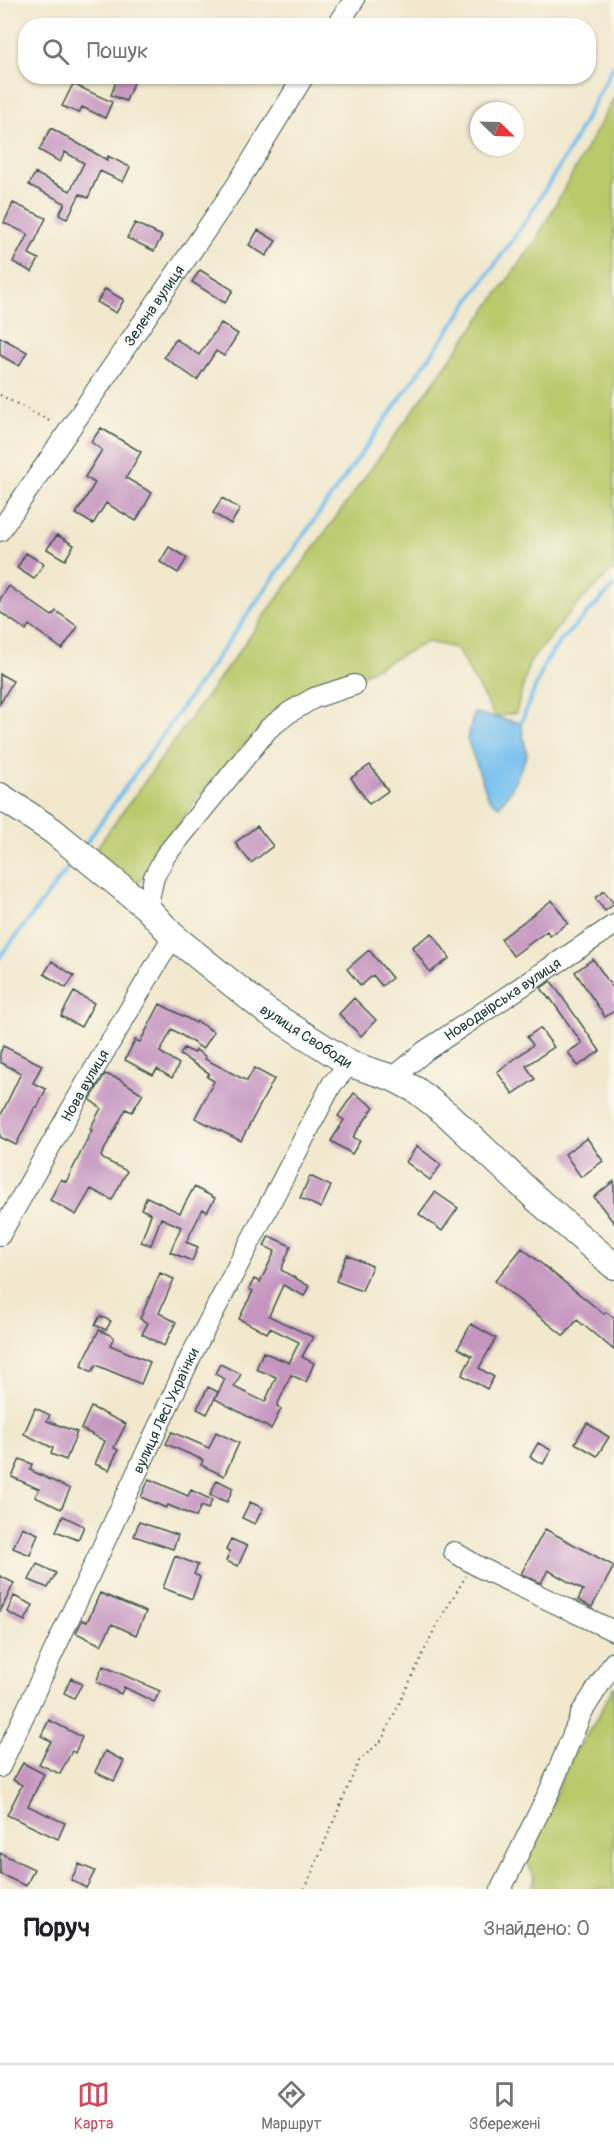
<!DOCTYPE html>
<html lang="uk">
<meta charset="utf-8">
<style>
body{margin:0;font-family:Pangolin,sans-serif;background:#f6f6f6;color:#202124}
.compass{position:absolute;left:470px;top:102px;width:54px;height:54px;border-radius:50%;background:#fff;box-shadow:0 2px 4px #0004;rotate:113deg}
.list{margin:0;padding:0;list-style:none}
h2{display:flex;justify-content:space-between;align-items:center;height:78px;margin:0;padding:0 24px;font-size:26px}
h2 small{font-size:20px;font-weight:400;color:#757577}
.icon{flex:none;width:33px;height:33px;fill:none;stroke:currentColor;stroke-width:2;stroke-linecap:round;stroke-linejoin:round}
.map{position:relative;flex:none;width:614px;height:1889px;overflow:hidden}
.search{position:absolute;background:#fff;box-shadow:0 2px 4px #0004;left:18px;right:18px;top:18px;height:66px;display:flex;align-items:center;gap:15px;box-sizing:border-box;padding:0 21px;border-radius:24px;color:#757577;font-size:22px}
.sheet{height:174px;background:#fff}
nav{display:flex;justify-content:space-around;align-items:center;box-sizing:border-box;height:84px;border-top:2px solid #e0e0e0;background:#fff;font-size:16px;color:#757577}
nav a{display:grid;justify-items:center;gap:3px}
nav .on{color:#d1495b}
.map>svg:first-child{display:block}
.green{fill:#bac96b;stroke:#6c8350;stroke-width:1.5}
.water{fill:#75bfee;stroke:#4a7e91;stroke-width:1.5}
.lines{fill:none;stroke-linecap:round;stroke-linejoin:round}
.stream{stroke:#75bfee;stroke-width:4}
.building{fill:#c595c0}
.minor-casing{stroke:#3e574b;stroke-width:22}
.major-casing{stroke:#3e574b;stroke-width:28}
.path{stroke:#3e574b;stroke-width:2;stroke-dasharray:1.5 4.5;stroke-linecap:butt}
.minor{stroke:#fff;stroke-width:20}
.major{stroke:#fff;stroke-width:26}
.labels{text-anchor:middle;stroke-width:4.5;stroke-linejoin:round;paint-order:stroke}
.street-label{font-size:15px;fill:#1f3d34;stroke:#fbf7ec}
</style>
<div class="map">
<svg width="614" height="1889" viewBox="0 0 614 1889">
<rect width="100%" height="100%" fill="#fbf7ec"/>
<filter id="ink" filterUnits="userSpaceOnUse"><feTurbulence type="fractalNoise" baseFrequency=".0167" numOctaves="2"/><feDisplacementMap in="SourceGraphic" scale="12" xChannelSelector="R" yChannelSelector="G"/><feConvolveMatrix kernelMatrix="1 2 1 2 8 2 1 2 1" color-interpolation-filters="sRGB"/></filter>
<filter id="wash" filterUnits="userSpaceOnUse"><feTurbulence type="fractalNoise" baseFrequency=".008" numOctaves="4" result="noise"/><feDisplacementMap in="SourceGraphic" scale="24" xChannelSelector="R" yChannelSelector="G"/><feGaussianBlur stdDeviation="1.35" result="paint"/><feColorMatrix in="noise" values="0 0 0 0 0 0 0 0 0 0 0 0 0 0 0 0 0 1.4 0 .05"/><feComposite in="paint" operator="in"/></filter>
<g filter="url(#wash)">
<rect width="100%" height="100%" fill="#f1e8cd"/>
<path class="green" d="M614 98V569L572 610 529 663 516 713 495 717 456 648 427 642 356 678 273 713 200 794 134 890 93 853 535 242Z
M614 1686V1889H532L535 1878 526 1860 573 1755 595 1722Z"/>
<path class="water" d="M474 713 521 723 527 755 511 790 499 806 489 799 467 739Z"/>
<g class="lines">
<path class="stream" d="M521 723 545 663 560 641 614 586
M84 846 525 222 568 152 614 65
M0 957 74 860"/>
</g>
<g id="blocks">
<path class="building" d="M118 76H127L135 79 126 101 111 95Z
M73 84 112 102 105 118 82 107 79 113 62 106Z
M51 128 107 160 108 156 130 167 123 182 100 171 88 198 80 194 67 219 59 215 65 203 29 185 35 173 70 191 84 163 65 152 60 162 39 150Z
M13 203 46 218 29 254 39 259 32 272 13 262 28 234 4 223Z
M135 223 162 236 154 251 127 238Z
M258 230 276 241 266 256 249 245Z
M200 270 233 290 225 303 192 282Z
M105 289 124 300 116 313 97 302Z
M221 323 238 334 224 356 216 351 197 380 164 357 176 339 199 355Z
M0 337 27 352 19 366 0 355Z
M101 428 141 452 126 478 152 493 136 521 106 503 93 524 76 514 95 483 85 477 102 450 91 442Z
M222 498 240 509 231 524 213 513Z
M57 535 74 545 65 560 47 549Z
M169 547 187 558 178 573 160 562Z
M26 553 44 564 34 579 17 568Z
M9 586 52 616 56 611 78 627 62 649 29 625 26 630 0 612V599Z
M0 674 13 681 0 704Z
M370 765 388 791 369 804 351 778Z
M257 826 273 846 251 863 235 843Z
M604 891 614 904 605 911 595 898Z
M552 900 568 923 550 936 547 931 513 956 501 939Z
M432 933 450 958 430 972 412 947Z
M369 950 392 978 382 986 373 975 361 986 347 969Z
M593 959 614 990V1011L605 1017 575 972Z
M52 961 74 976 66 988 44 974Z
M551 981 600 1051 578 1066 568 1052 582 1043 550 998 549 999 541 988Z
M74 992 94 1003 81 1027 61 1016Z
M354 998 376 1020 361 1036 339 1014Z
M160 1004 196 1023 197 1021 214 1032 203 1049 172 1029 160 1052 179 1064 172 1078 157 1069 153 1075 125 1060 135 1040 140 1042Z
M540 1028 554 1047 526 1066 535 1079 513 1094 497 1072 533 1045 527 1037Z
M3 1046 42 1065 33 1083 46 1089 37 1108 35 1107 16 1145 0 1137V1117L21 1073 0 1062V1053Z
M184 1048 194 1053 196 1050 206 1057 205 1059 247 1081 254 1068 274 1079 241 1141 195 1118 214 1081 207 1077 209 1073 180 1055Z
M105 1074 119 1079 143 1094 132 1112 126 1109 101 1156 103 1159 127 1171 112 1200 91 1189 76 1215 50 1200 61 1179 66 1182 92 1130 90 1129 101 1108 90 1100Z
M354 1093 374 1107 353 1137 360 1141 352 1154 331 1141 344 1120 338 1116Z
M587 1138 603 1161 581 1177 565 1154Z
M417 1146 441 1165 430 1180 406 1162Z
M310 1176 331 1186 321 1208 300 1198Z
M614 1181V1223L594 1197Z
M194 1187 215 1198 207 1212 203 1209 186 1242 198 1247 192 1261 170 1252 181 1227 161 1218 151 1245 141 1242 151 1214 141 1209 147 1197 180 1213Z
M435 1192 458 1208 442 1231 419 1214Z
M269 1236 291 1246 281 1270 309 1286 304 1296 283 1285 269 1316 313 1337 302 1357 314 1363 306 1382 291 1375 277 1406 281 1409 271 1429 215 1399 225 1379 215 1374 220 1364 241 1374 234 1387 265 1402 276 1377 256 1369 263 1352 289 1363 299 1342 270 1328 267 1333 239 1319 253 1291 249 1289 254 1279 260 1282 275 1251 264 1246Z
M522 1248 604 1314 606 1312 614 1318V1350L577 1320 564 1336 495 1281Z
M347 1255 372 1266 362 1291 336 1281Z
M160 1273 174 1279 159 1313 176 1322 164 1346 142 1334 148 1323 140 1319Z
M100 1316 111 1321 106 1330 95 1325Z
M471 1324 496 1338 479 1368 494 1377 487 1389 462 1375 472 1356 458 1348Z
M99 1330 114 1337 110 1345 150 1362 141 1384 96 1365 92 1372 81 1366Z
M208 1387 218 1392 207 1414 197 1409Z
M91 1407 126 1424 114 1448 118 1450 109 1470 95 1464 105 1441 81 1429Z
M35 1408 50 1415 47 1421 77 1432 66 1460 51 1454 53 1448 24 1434Z
M587 1423 609 1437 597 1456 575 1443Z
M172 1432 209 1448 216 1432 239 1443 224 1476 201 1465 203 1460 166 1444Z
M538 1443 551 1450 543 1464 530 1457Z
M20 1459 32 1464 30 1470 70 1489 61 1509 35 1497 39 1489 12 1477Z
M149 1479 188 1496 191 1490 212 1500 208 1509 201 1506 196 1517 168 1505 166 1508 141 1497Z
M217 1480 233 1488 227 1502 210 1495Z
M250 1502 263 1508 255 1524 242 1518Z
M63 1516 84 1526 78 1540 56 1531Z
M139 1522 178 1535 173 1549 134 1536Z
M22 1527 38 1534 30 1555 13 1548Z
M545 1529 614 1566 592 1607 578 1600 583 1590 548 1570 541 1583 521 1574Z
M231 1539 247 1546 238 1566 226 1561 230 1551 226 1550Z
M175 1556 198 1565 194 1574 200 1577 192 1599 163 1588Z
M37 1564 56 1573 48 1588 29 1580Z
M0 1576 14 1583 0 1612Z
M100 1593 146 1612 136 1635 112 1624 101 1645 76 1633 82 1620 87 1622Z
M14 1596 33 1605 25 1621 7 1612Z
M103 1666 160 1691 154 1702 124 1687 121 1694 96 1682Z
M71 1678 82 1684 74 1698 64 1693Z
M49 1720 82 1737 75 1753 72 1751 60 1774 39 1764 51 1741 41 1736Z
M105 1751 124 1761 114 1781 95 1772Z
M23 1763 44 1774 28 1806 65 1823 58 1839 7 1815 22 1785 13 1780Z
M0 1853 34 1869 26 1886 0 1874Z
M79 1864 95 1871 86 1888 71 1880Z"/>
</g>
</g>
<g filter="url(#ink)">
<use href="#blocks" fill-opacity="0" stroke="#3e574b" stroke-width="1.5"/>
<g class="lines">
<defs>
<g id="minor">
<path d="M337 26 354 0"/>
<path id="s1" d="M0 531 236 186 304 76"/>
<path d="M147 908 154 877 165 856 268 729 290 712 314 698 354 685"/>
<path id="s2" d="M393 1078 425 1051 614 925"/>
<path id="s3" d="M0 1235 89 1078 173 936"/>
<path d="M454 1552 479 1567 614 1631"/>
<path id="s4" d="M0 1767 192 1354 332 1084 350 1064"/>
<path d="M501 1889 550 1790 582 1712 614 1662"/>
</g>
<g id="major">
<path id="s5" d="M0 796 53 831 147 908 173 936 265 1010 350 1064 393 1078 416 1090 448 1115 540 1202 614 1266"/>
</g>
</defs>
<use href="#minor" class="minor-casing"/>
<use href="#major" class="major-casing"/>
<path class="path" d="M0 395 53 423
M305 1889 359 1761 382 1740 436 1626 466 1576"/>
<use href="#minor" class="minor"/>
<use href="#major" class="major"/>
</g>
</g>
<g class="labels">
<g class="street-label">
<text dy="5" stroke="none"><textPath href="#s1" startOffset="273">Зелена вулиця</textPath></text>
<text dy="5" stroke="none"><textPath href="#s2" startOffset="135">Новодвірська вулиця</textPath></text>
<text dy="5" stroke="none"><textPath href="#s5" startOffset="390">вулиця Свободи</textPath></text>
<text dy="5" stroke="none"><textPath href="#s3" startOffset="172">Нова вулиця</textPath></text>
<text dy="5" stroke="none"><textPath href="#s4" startOffset="393">вулиця Лесі Українки</textPath></text>
</g>
</g>
</svg>
<svg class="compass" viewBox="-18 -18 36 36"><path d="M0-13l5 13h-10z" fill="#e53935"/><path d="M0 13l5-13h-10z" fill="#757577"/></svg>
<div class="search"><svg class="icon" aria-label="search" viewBox="0 0 24 24"><circle cx="10" cy="10" r="6"/><path d="M15 15l6 6"/></svg>Пошук</div>
</div>
<section class="sheet">
<h2>Поруч<small>Знайдено: 0</small></h2>
<ul class="list">
</ul>
</section>
<nav>
<a class="on"><svg class="icon" aria-label="map" viewBox="0 0 24 24"><path d="M3 6l6-2 6 2 6-2v14l-6 2-6-2-6 2zM9 4v14M15 6v14"/></svg>Карта</a>
<a><svg class="icon" aria-label="directions" viewBox="0 0 24 24"><path d="M12 3l9 9-9 9-9-9zM9 14v-3h6M13 9l2 2-2 2"/></svg>Маршрут</a>
<a><svg class="icon" aria-label="saved" viewBox="0 0 24 24"><path d="M7 4h10v16l-5-4-5 4z"/></svg>Збережені</a>
</nav>
